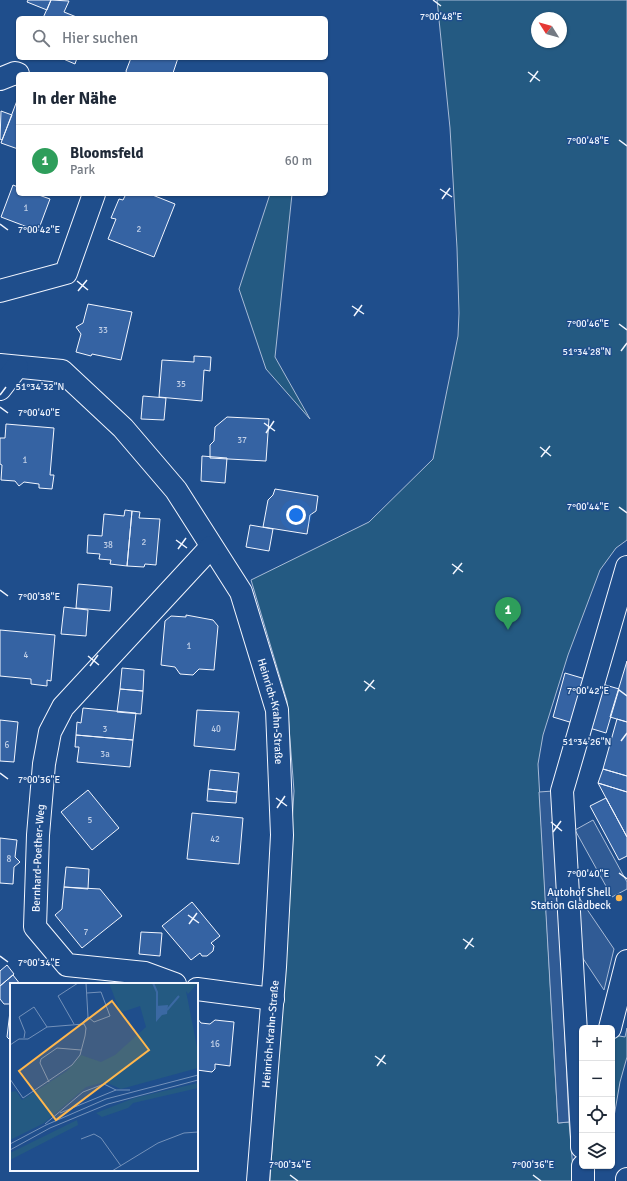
<!DOCTYPE html>
<html lang="de">
<meta charset="utf-8">
<style>
body{margin:0;font-family:Signika,sans-serif;background:#f6f6f7;color:#1f2937}
.controls{position:absolute;right:12px;bottom:12px;display:grid;overflow:hidden;border-radius:6px;box-shadow:0 1px 3px #0004}
.controls button{width:36px;height:36px;display:grid;place-items:center;padding:0;border:0;border-bottom:1px solid #e0e1e3;background:#fff;color:#1f2937;font:20px sans-serif}
.compass{position:absolute;left:531px;top:12px;width:36px;height:36px;border-radius:50%;background:#fff;box-shadow:0 1px 3px #0004;rotate:307deg}
.you{position:absolute;left:296px;top:515px;width:14px;height:14px;margin:-10px;border:3px solid #fff;border-radius:50%;background:#1a73e8;box-shadow:0 0 0 6px #1a73e833}
.badge{display:grid;place-items:center;width:26px;height:26px;border-radius:50%;background:#0f766e;color:#fff;font-size:13px;font-weight:700}
.pin{position:absolute;translate:-50% -33px;filter:drop-shadow(0 1px 2px #0008)}
.pin::after{content:'';position:absolute;top:21px;width:14px;height:12px;background:inherit;clip-path:polygon(0 0,100% 0,50% 100%)}
.list{margin:0;padding:0;list-style:none}
h2{display:flex;justify-content:space-between;align-items:center;height:52px;margin:0;padding:0 16px;font-size:17px}
h2 small{font-size:13px;font-weight:400;color:#747a83}
.list li{display:grid;grid-template-columns:26px 1fr auto;gap:12px;align-items:center;box-sizing:border-box;height:72px;padding:0 16px;border-top:1px solid #e0e1e3}
.list b{display:block;font-size:15px;white-space:nowrap}
.list p{margin:0;font-size:13px;white-space:nowrap;color:#747a83}
.list em{font-size:13px;font-style:normal;color:#747a83}
.icon{flex:none;width:22px;height:22px;fill:none;stroke:currentColor;stroke-width:2;stroke-linecap:round;stroke-linejoin:round}
.map{position:relative;flex:none;width:627px;height:1181px;overflow:hidden}
.search{position:absolute;background:#fff;box-shadow:0 1px 3px #0004;left:16px;top:16px;width:312px;height:44px;display:flex;align-items:center;gap:10px;box-sizing:border-box;padding:0 14px;border-radius:6px;color:#747a83;font-size:15px}
.panel{position:absolute;background:#fff;box-shadow:0 1px 3px #0004;left:16px;top:72px;width:312px;height:124px;border-radius:6px}
.map>svg:first-child{display:block}
.green{fill:#245a82;stroke:#a8bbd7;fill-rule:evenodd}
.parking{fill:#305b95;stroke:#a8bbd7}
.building{fill:#3563a3;stroke:#f2f6ff}
.lines{fill:none;stroke-linecap:round;stroke-linejoin:round}
.minor-casing{stroke:#f2f6ff;stroke-width:24}
.highway-casing{stroke:#f2f6ff;stroke-width:24}
.minor{stroke:#1f4e8c;stroke-width:22}
.highway{stroke:#1f4e8c;stroke-width:22}
.ticks{fill:none;stroke:#f2f6ff;stroke-width:1.5}
.poi-dot{fill:#ffb74d;stroke:#1f4e8c;stroke-width:1.5}
.labels{text-anchor:middle;stroke-width:3;stroke-linejoin:round;paint-order:stroke}
.number-label{font-size:9px;fill:#c3d1e8}
.street-label{font-size:11px;fill:#f2f6ff;stroke:#1f4e8c}
.poi-label{font-size:11px;fill:#f2f6ff;stroke:#1f4e8c;text-anchor:end}
.inset-river{fill:none;stroke:#3b69a3;stroke-width:2}
.inset-road{fill:none;stroke:#7391ba;stroke-width:1}
.view{fill:#ffb74d;fill-opacity:0.15;stroke:#ffb74d;stroke-width:2}
.inset-edge{fill:none;stroke:#f2f6ff;stroke-width:2}
.ticks-label{font-size:10px;text-anchor:middle;fill:#f2f6ff;stroke:#1f4e8c;stroke-width:3;stroke-linejoin:round;paint-order:stroke}
</style>
<div class="map">
<svg width="627" height="1181" viewBox="0 0 627 1181">
<rect width="100%" height="100%" fill="#1f4e8c"/>
<path class="green" d="M437 0H627V540L616 548 600 570 568 655 543 735 538 764 558 1123 569 1122 574 1181H270L294 791 287 701 251 580 369 522 433 459 458 336 459 313 457 248 450 128ZM537 18H561V42H537Z
M270 194H292L275 357 310 419 266 369 239 289Z
M627 1028V1057L620 1082 612 1128V1045L614 1035 625 1037Z"/>
<path class="parking" d="M553 791 569 1122 558 1123 539 792Z
M593 820 627 882V889L612 897 575 830Z
M578 896 614 949 604 990 578 951Z"/>
<path class="building" d="M28 0H51L47 10 27 2Z
M51 0 69 1 64 12 79 18H43Z
M61 58H77L75 64Z
M131 58H178L173 73 170 74H127L126 71Z
M18 98V149L1 143Z
M1 111 12 115 2 140 0 139Z
M13 185 18 187V194H36L50 199 38 231 1 217Z
M126 194H150L175 204 154 257 108 239 116 219 111 218 119 199 123 200Z
M88 304 132 312 121 360 92 354 91 356 76 352 81 334 76 327 83 323Z
M194 356 211 357 210 371 204 370 202 401 159 397 162 360 194 362Z
M143 396 166 398 164 420 141 419Z
M227 417 269 419 266 461 210 458V445L214 441 215 427Z
M6 424 54 428 50 475H54L52 489 39 488V484L24 482 19 486 15 481 1 480 2 465 0 464V438H5Z
M202 456 227 458 225 483 201 481Z
M275 489 318 496 316 511 310 515 307 534 263 527 268 500 273 495Z
M125 510 132 511 127 566 110 564 111 560 99 559 100 554 87 553 88 535 102 536 104 514 124 516Z
M132 511 140 512 139 518 160 519 156 565 145 564 144 567 127 566Z
M250 525 273 529 269 551 246 547Z
M78 584 112 587 110 611 76 608Z
M64 607 88 610 86 636 61 634Z
M186 615 213 620 218 626 214 670 199 669 193 675 180 674 175 667 161 665 165 621 171 616 186 617Z
M0 630 55 635 51 681 47 680V686L31 684V679L0 676Z
M627 661V722L610 717Z
M122 668 144 670 143 691 120 689Z
M565 673 619 689 606 733 553 717Z
M120 689 143 691 141 714 117 712Z
M83 708 136 713 133 740 76 735 77 722 81 723Z
M197 710 239 712 235 750 194 746Z
M617 719 627 722V776L603 769Z
M0 720 18 722 14 762 0 761Z
M76 735 133 740 130 767 77 762 79 747H75Z
M603 769 627 776V792L598 783Z
M210 770 239 773 237 792 208 789Z
M598 783 627 792V837L606 798Z
M208 789 237 792 236 803 207 801Z
M88 790 119 828 92 850 61 812Z
M606 798 627 837V856L619 860 590 806Z
M192 813 243 818 239 864 187 859Z
M0 838 17 840 15 857 20 862 14 867 13 884 0 883Z
M66 867 89 869 88 889 64 887Z
M64 887 100 889 122 916 82 948 55 915 62 909Z
M192 902 220 936 211 943 214 946 213 951 207 956H202L200 953 191 960 162 926Z
M141 932 162 933 160 956 139 954Z
M7 965 14 974 0 986V971Z
M13 975 20 984H11V1004H4L0 999V986Z
M11 1003V1041L7 1037Z
M197 1018 201 1023 210 1024 215 1020 234 1022 230 1066 215 1064V1069L212 1072 197 1070Z"/>
<g class="lines">
<defs>
<g id="minor">
<path d="M0 79 15 73 18 74"/>
<path d="M0 291 66 273 94 194"/>
<path id="s1" d="M0 365 62 371 123 428 176 490 241 592 277 710 282 835 275 967 258 1181"/>
<path d="M0 389 17 367"/>
<path id="s2" d="M175 984 145 973 67 965 35 927 38 835 44 764 50 732 63 707 211 547"/>
<path d="M197 989 273 999"/>
<path d="M610 1028 627 961"/>
<path d="M582 1136 562 791 627 567"/>
</g>
<path id="highway" d="M582 1136V1147
M583 1166V1181
M627 1181V1179"/>
</defs>
<use href="#minor" class="minor-casing"/>
<use href="#highway" class="highway-casing"/>
<use href="#minor" class="minor"/>
<use href="#highway" class="highway"/>
</g>
<path class="ticks" d="M433 0 441 6M528 72 540 81M530 82 538 71M619 140 627 146M440 189 452 197M442 199 450 188M0 224 8 230M77 281 88 290M78 291 87 280M352 306 364 314M354 316 362 305M619 324 627 330M621 351 627 343M0 395 6 387M0 407 8 413M264 423 275 431M266 433 274 421M540 447 551 456M541 457 550 446M619 507 627 513M176 540 187 548M178 549 186 538M452 564 463 572M453 574 462 563M0 590 8 596M88 656 99 665M90 666 98 655M364 681 375 689M619 690 627 696M365 691 374 680M621 741 627 733M0 773 8 779M276 798 287 806M277 808 285 796M551 822 562 831M553 832 561 821M619 873 627 879M188 915 199 923M189 924 197 913M463 939 474 947M465 949 473 938M0 956 8 962M375 1056 386 1064M377 1066 385 1055M290 1175 298 1181M533 1175 541 1181"/>
<circle class="poi-dot" cx="619" cy="898" r="4"/>
<g class="labels">
<g class="number-label">
<text x="26" y="211">1</text>
<text x="139" y="232">2</text>
<text x="103" y="333">33</text>
<text x="181" y="387">35</text>
<text x="242" y="443">37</text>
<text x="25" y="463">1</text>
<text x="144" y="545">2</text>
<text x="108" y="548">38</text>
<text x="189" y="649">1</text>
<text x="26" y="658">4</text>
<text x="105" y="732">3</text>
<text x="216" y="732">40</text>
<text x="7" y="748">6</text>
<text x="105" y="757">3a</text>
<text x="90" y="823">5</text>
<text x="215" y="842">42</text>
<text x="9" y="862">8</text>
<text x="86" y="935">7</text>
<text x="215" y="1047">16</text>
</g>
<g class="street-label">
<text dy="4" stroke="none"><textPath href="#s1" startOffset="472">Heinrich-Krahn-Straße</textPath></text>
<text dy="4" stroke="none"><textPath href="#s2" startOffset="229">Bernhard-Poether-Weg</textPath></text>
<text transform="translate(270 1034) rotate(-85)" y="4">Heinrich-Krahn-Straße</text>
</g>
<g class="poi-label">
<text x="611" y="896">Autohof Shell<tspan x="611" dy="13">Station Gladbeck</tspan></text>
</g>
</g>
<g transform="translate(10 983)">
<rect width="188" height="188" fill="#1f4e8c"/>
<path d="M99 0H188L178 11 176 8 188 69V85L111 106 95 99 76 104 34 140 0 157V109L6 108 12 117 57 88 71 72 91 79 105 72 136 44 130 23 112 29 109 26ZM188 100V105L123 120 118 125 92 134 86 130 124 115ZM67 137 68 142 0 177V170Z" fill="#245a82"/>
<path d="M158 22 157 31 152 32 146 39V23Z" fill="#3b69a3"/>
<path class="inset-river" d="M143 0 147 9V23M157 27 169 13"/>
<path class="inset-road" d="M77 10 91 9 100 33 84 39 78 34M64 41 48 13 68 0M14 55 15 49 9 34 24 24 37 44 74 41M0 62 9 56H18L37 44M0 96 13 115 62 82 70 72 75 53 76 45 73 39 78 34 76 0M39 99 30 80 31 76 47 65 71 67M106 107H120M50 130 106 107M47 131 73 109 94 101 106 107M35 141 47 131M71 156 84 151 91 155 111 183M0 161 36 142 96 116 188 92M0 167 40 145 98 121 188 97M102 188 148 160 174 150 188 149"/>
<path class="view" d="M102 18 139 67 46 137 9 88Z"/>
<rect width="188" height="188" class="inset-edge"/>
</g>
<g class="ticks-label">
<text x="441" y="20">7°00'48"E</text>
<text x="588" y="144">7°00'48"E</text>
<text x="39" y="233">7°00'42"E</text>
<text x="588" y="327">7°00'46"E</text>
<text x="587" y="355">51°34'28"N</text>
<text x="40" y="390">51°34'32"N</text>
<text x="39" y="416">7°00'40"E</text>
<text x="588" y="510">7°00'44"E</text>
<text x="39" y="600">7°00'38"E</text>
<text x="588" y="694">7°00'42"E</text>
<text x="587" y="745">51°34'26"N</text>
<text x="39" y="783">7°00'36"E</text>
<text x="588" y="877">7°00'40"E</text>
<text x="39" y="966">7°00'34"E</text>
<text x="290" y="1168">7°00'34"E</text>
<text x="533" y="1168">7°00'36"E</text>
</g>
</svg>
<div class="controls">
<button>+</button>
<button>−</button>
<button><svg class="icon" aria-label="locate" viewBox="0 0 24 24"><circle cx="12" cy="12" r="6"/><path d="M12 2v4M12 18v4M2 12h4M18 12h4"/></svg></button>
<button><svg class="icon" aria-label="layers" viewBox="0 0 24 24"><path d="M12 4l9 5-9 5-9-5zM3 14l9 5 9-5"/></svg></button>
</div>
<svg class="compass" viewBox="-18 -18 36 36"><path d="M0-13l5 13h-10z" fill="#e53935"/><path d="M0 13l5-13h-10z" fill="#747a83"/></svg>
<div class="you"></div>
<div class="pin badge" style="left:508px;top:630px;background:#2e9e5b">1</div>
<div class="search"><svg class="icon" aria-label="search" viewBox="0 0 24 24"><circle cx="10" cy="10" r="6"/><path d="M15 15l6 6"/></svg>Hier suchen</div>
<section class="panel">
<h2>In der Nähe<small></small></h2>
<ul class="list">
<li><span class="badge" style="background:#2e9e5b">1</span><div><b>Bloomsfeld</b><p>Park</p></div><em>60 m</em></li>
</ul>
</section>
</div>
